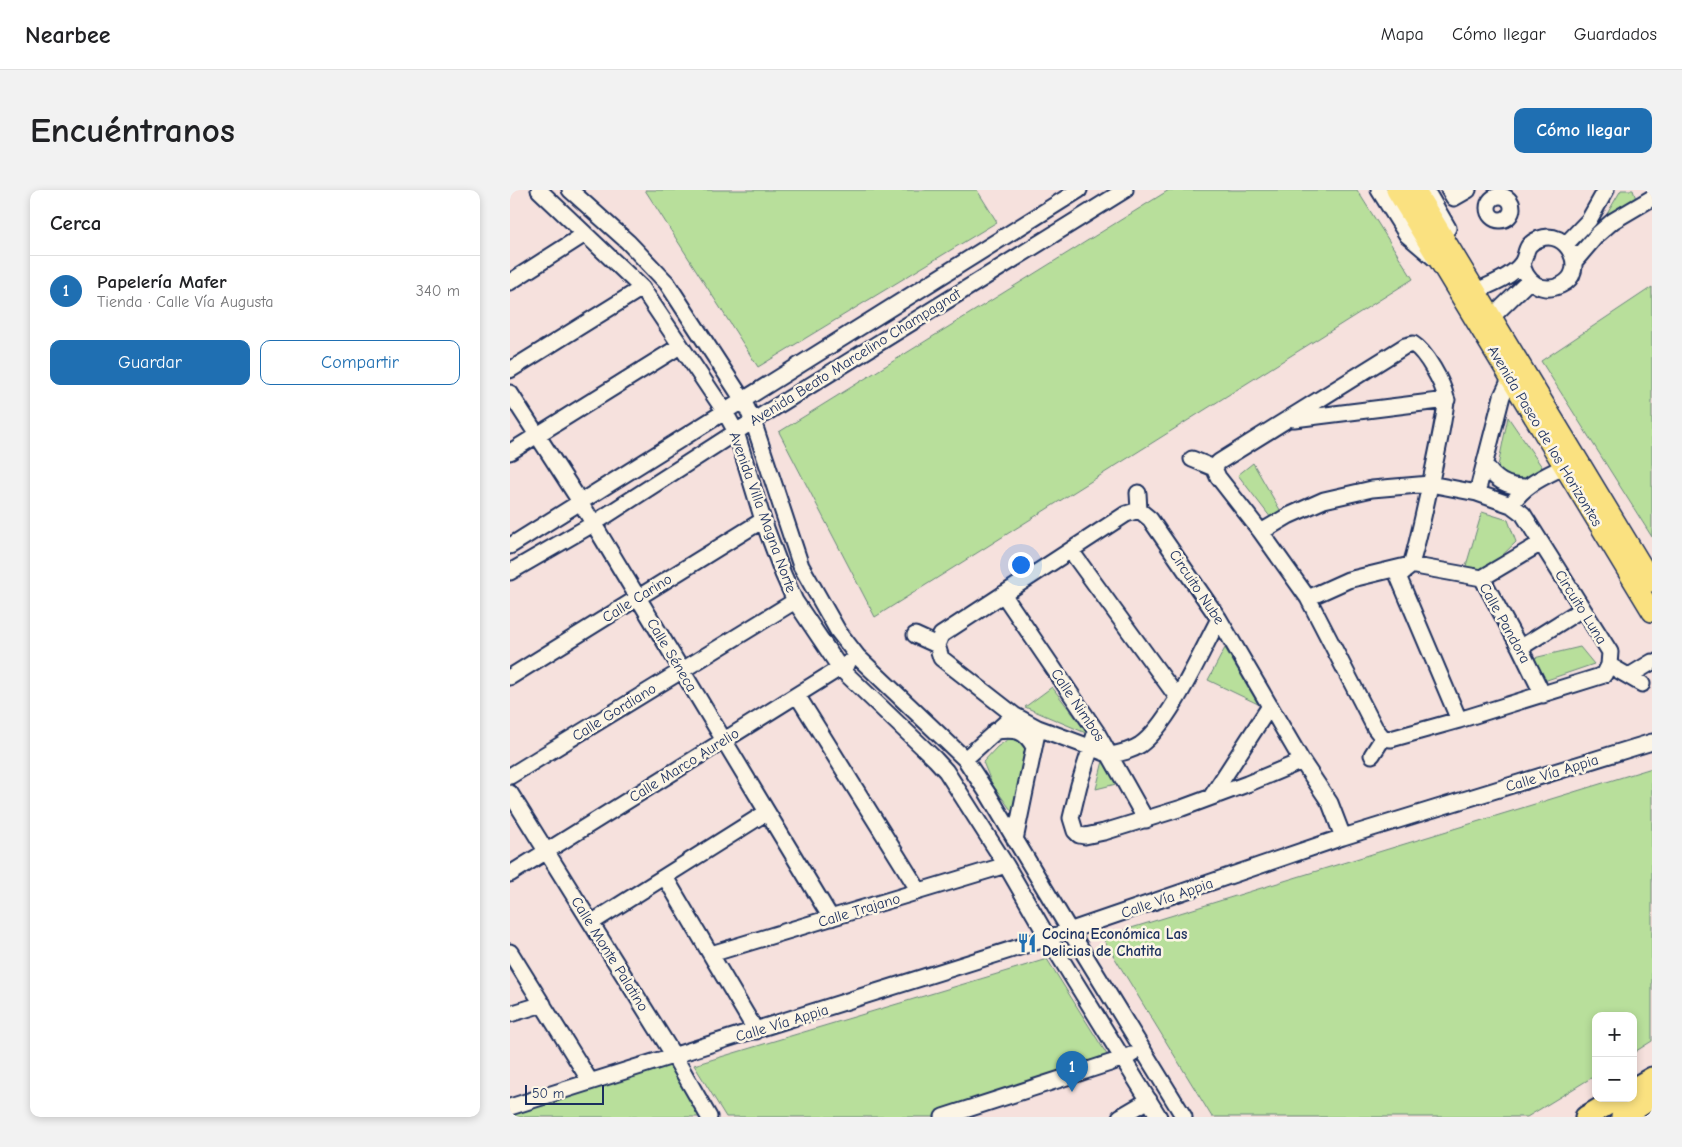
<!DOCTYPE html>
<html lang="es">
<meta charset="utf-8">
<style>
body{margin:0;font-family:"Comic Neue",sans-serif;background:#f2f2f2;color:#202124}
.controls{position:absolute;right:15px;bottom:15px;display:grid;overflow:hidden;border-radius:10px;box-shadow:0 2px 8px #0003}
.controls button{width:45px;height:45px;display:grid;place-items:center;padding:0;border:0;border-bottom:1px solid #e0e0e0;background:#fff;color:#202124;font:25px sans-serif}
.scale{position:absolute;left:15px;bottom:12px;width:79px;box-sizing:border-box;padding-left:5px;border:2px solid #1b2f5e;border-top:0;font-size:14px;line-height:18px;white-space:nowrap;color:#1b2f5e;-webkit-text-stroke:4px #fcf5e5;paint-order:stroke}
.you{position:absolute;left:510px;top:374px;width:18px;height:18px;margin:-12px;border:4px solid #fff;border-radius:50%;background:#1a73e8;box-shadow:0 0 0 8px #1a73e833}
.badge{display:grid;place-items:center;width:32px;height:32px;border-radius:50%;background:#1f6fb2;color:#fff;font-size:16px;font-weight:700}
.pin{position:absolute;translate:-50% -41px;filter:drop-shadow(0 1px 2px #0008)}
.pin::after{content:'';position:absolute;top:26px;width:18px;height:15px;background:inherit;clip-path:polygon(0 0,100% 0,50% 100%)}
.list{margin:0;padding:0;list-style:none}
h2{display:flex;justify-content:space-between;align-items:center;height:65px;margin:0;padding:0 20px;font-size:21px}
h2 small{font-size:16px;font-weight:400;color:#757577}
.list li{display:grid;grid-template-columns:32px 1fr auto;gap:15px;align-items:center;box-sizing:border-box;height:70px;padding:0 20px;border-top:1px solid #e0e0e0}
.list b{display:block;font-size:19px;white-space:nowrap}
.list p{margin:0;font-size:16px;white-space:nowrap;color:#757577}
.list em{font-size:16px;font-style:normal;color:#757577}
.actions{display:flex;gap:10px;padding:15px 20px}
.actions a{flex:1;padding:11px 0;border:1px solid #1f6fb2;border-radius:10px;text-align:center;font-size:18px;color:#1f6fb2}
.actions .main{background:#1f6fb2;color:#fff}
.map{position:relative;flex:none;width:1142px;height:927px;overflow:hidden;border-radius:10px}
header{display:flex;align-items:center;gap:30px;box-sizing:border-box;height:70px;padding:0 25px;background:#fff;border-bottom:1px solid #e0e0e0}
header strong{font-size:24px}
nav{display:flex;gap:28px;margin-inline-start:auto;font-size:18px}
.intro{display:flex;align-items:center;justify-content:space-between;box-sizing:border-box;height:120px;padding:0 30px}
h1{margin:0;font-size:35px}
.button{padding:12px 22px;border-radius:10px;background:#1f6fb2;color:#fff;font-size:18px;font-weight:700}
main{display:flex;gap:30px;padding:0 30px}
aside{flex:1;background:#fff;border-radius:10px;box-shadow:0 2px 8px #0003}
.map>svg:first-child{display:block}
.green{fill:#b8df9b;stroke:#6a877c}
.lines{fill:none;stroke-linecap:round;stroke-linejoin:round}
.minor-casing{stroke:#1b2f5e;stroke-width:19}
.major-casing{stroke:#1b2f5e;stroke-width:22}
.highway-casing{stroke:#1b2f5e;stroke-width:25}
.minor{stroke:#fcf5e5;stroke-width:15}
.major{stroke:#fae180;stroke-width:19}
.highway{stroke:#fae180;stroke-width:21}
.labels{text-anchor:middle;stroke-width:5;stroke-linejoin:round;paint-order:stroke}
.street-label{font-size:15px;fill:#1b2f5e;stroke:#fcf5e5}
.poi-label{font-size:15px;font-weight:bold;fill:#1b2f5e;stroke:#fcf5e5;text-anchor:start}
</style>
<header>
<strong>Nearbee</strong>
<nav><a>Mapa</a><a>Cómo llegar</a><a>Guardados</a></nav>
</header>
<div class="intro"><h1>Encuéntranos</h1><a class="button">Cómo llegar</a></div>
<main>
<aside>
<h2>Cerca<small></small></h2>
<ul class="list">
<li><span class="badge">1</span><div><b>Papelería Mafer</b><p>Tienda · Calle Vía Augusta</p></div><em>340 m</em></li>
</ul>
<div class="actions"><a class="main">Guardar</a><a>Compartir</a></div>
</aside>
<div class="map">
<svg width="1142" height="927" viewBox="0 0 1142 927">
<rect width="100%" height="100%" fill="#f6e1dd"/>
<filter id="ink" filterUnits="userSpaceOnUse"><feTurbulence type="fractalNoise" baseFrequency=".02" numOctaves="2"/><feDisplacementMap in="SourceGraphic" scale="10" xChannelSelector="R" yChannelSelector="G"/><feConvolveMatrix kernelMatrix="1 2 1 2 8 2 1 2 1" color-interpolation-filters="sRGB"/></filter>
<g filter="url(#ink)">
<path class="green" d="M135 0H467L487 32 248 177Z
M659 0H847L903 89 365 427 269 242Z
M1111 0H1123L1127 12 1094 29Z
M1142 97V347L1031 171Z
M998 227 1032 277 1017 291 1000 292 987 281Z
M743 273 773 325 761 328 728 285Z
M972 322 998 330 1006 352 975 382 955 379Z
M1070 457 1084 474 1034 491 1024 468Z
M715 458 748 514 698 490Z
M542 497 578 544 515 517Z
M500 548 511 552 516 560 506 627 482 594 473 572 487 557Z
M593 571 606 594 586 599Z
M1142 578V851L1123 863V826H1086V885L1017 927H702L592 747Z
M537 769 606 879 434 927H216L184 875Z
M164 866 191 927H0V922Z"/>
<g class="lines">
<defs>
<path id="minor" d="M29 0 132 98 215 222 226 242 253 330 273 384 285 411 330 478 425 569 436 581 496 675 538 748 649 927
M60 0 118 52 157 93 233 210 243 231 291 376 328 441 348 467 455 569 478 604 560 741 674 927
M869 0 897 45 924 68
M916 0 938 38
M939 0 944 8 958 0
M978 18a12 12 0 1 1 24 0a12 12 0 1 1-24 0Z
M1056 54 1079 30 1096 0
M1064 72 1087 45 1103 31 1142 8
M0 92 75 44
M966 101C980 95 1003 86 1012 73 1018 64 1013 55 1029 49 1057 37 1079 82 1051 95 1032 104 1015 92 1012 73
M982 127 1019 91
M0 180 132 98
M0 203 71 313 321 728
M784 229 937 210
M0 262 170 156
M682 269 704 278
M975 274C984 290 997 297 1016 297
M704 278 708 287 751 342 798 408 865 538 873 548 881 549 949 530 1094 485 1099 475 1100 462 1013 324 1001 315 967 303 920 294 862 299 814 310 778 326 751 342
M704 278 709 272 895 156 903 154C916 162 933 193 936 208 938 217 905 368 900 376 897 380 891 383 888 386L949 530
M628 303 629 320
M967 303 992 206 1000 189
M1001 315C1014 295 1033 287 1053 277
M629 320 616 324 431 445 427 455 431 468 504 525 528 538 601 565C611 563 621 561 630 555 660 534 691 462 709 429
M629 320 640 329 709 429 792 571 820 613 833 647
M0 356 569 0
M561 361 667 507
M0 382 83 334 243 231 615 0
M972 388 1010 458 1033 505
M972 388 1031 353
M493 404 586 541 636 630
M798 408 838 390 900 375 972 388
M405 445 427 455
M1010 458 1072 419
M1099 475 1132 494
M1119 486 1142 472
M0 487 253 330
M287 505 409 701
M485 541C505 539 514 539 524 557
M586 541 569 595 561 628 565 641 569 645 575 646 594 642 672 618 737 594 792 571
M862 565 873 548
M455 569 504 525
M0 586 285 411
M0 603 164 866 199 927
M701 607 760 516
M505 650 528 538
M0 684 338 473
M155 687 246 841
M81 733 257 622
M0 762 80 891
M201 764 496 675
M0 824 33 814
M0 917 538 748 833 647 1142 552
M433 927 600 873 621 865
M610 927 639 910"/>
<path id="major" d="M886 0 1142 422
M905 0 1142 392"/>
<path id="highway" d="M1123 899 1142 888
M1076 927 1108 908
M1112 927 1142 908"/>
</defs>
<use href="#minor" class="minor-casing"/>
<use href="#major" class="major-casing"/>
<use href="#highway" class="highway-casing"/>
<use href="#minor" class="minor"/>
<use href="#major" class="major"/>
<use href="#highway" class="highway"/>
</g>
</g>
<defs>
<symbol id="restaurant-bare" viewBox="-9 -9 18 18"><path d="M-5-6h1v4h1v-4h1v4h1v-4h1v5L-1.5 .5V6h-2V.5L-5-1ZM5-6V6H3V1.5H1.5Q1.5-4 5-6Z" fill="#1f6fb2" stroke="#fcf5e5" stroke-width="2.5" paint-order="stroke"/></symbol>
</defs>
<g fill-rule="evenodd">
<use href="#restaurant-bare" x="503" y="739" width="28" height="28"/>
</g>
<g class="labels">
<g class="street-label">
<text transform="translate(345 167) rotate(-32)" y="5">Avenida Beato Marcelino Champagnat</text>
<text transform="translate(1035 246) rotate(59)" y="5">Avenida Paseo de los Horizontes</text>
<text transform="translate(253 322) rotate(70)" y="5">Avenida Villa Magna Norte</text>
<text transform="translate(687 397) rotate(56)" y="5">Circuito Nube</text>
<text transform="translate(127 408) rotate(-32)" y="5">Calle Carino</text>
<text transform="translate(1071 417) rotate(58)" y="5">Circuito Luna</text>
<text transform="translate(995 433) rotate(61)" y="5">Calle Pandora</text>
<text transform="translate(162 465) rotate(59)" y="5">Calle Séneca</text>
<text transform="translate(568 515) rotate(56)" y="5">Calle Nimbos</text>
<text transform="translate(104 522) rotate(-32)" y="5">Calle Gordiano</text>
<text transform="translate(174 575) rotate(-32)" y="5">Calle Marco Aurelio</text>
<text transform="translate(1042 583) rotate(-17)" y="5">Calle Vía Appia</text>
<text transform="translate(657 708) rotate(-19)" y="5">Calle Vía Appia</text>
<text transform="translate(349 720) rotate(-17)" y="5">Calle Trajano</text>
<text transform="translate(100 764) rotate(58)" y="5">Calle Monte Palatino</text>
<text transform="translate(272 833) rotate(-17)" y="5">Calle Vía Appia</text>
</g>
<g class="poi-label">
<text x="532" y="749">Cocina Económica Las<tspan x="532" dy="17">Delicias de Chatita</tspan></text>
</g>
</g>
</svg>
<div class="controls">
<button>+</button>
<button>−</button>
</div>
<div class="scale">50 m</div>
<div class="you"></div>
<div class="pin badge" style="left:562px;top:902px">1</div>
</div>
</main>
